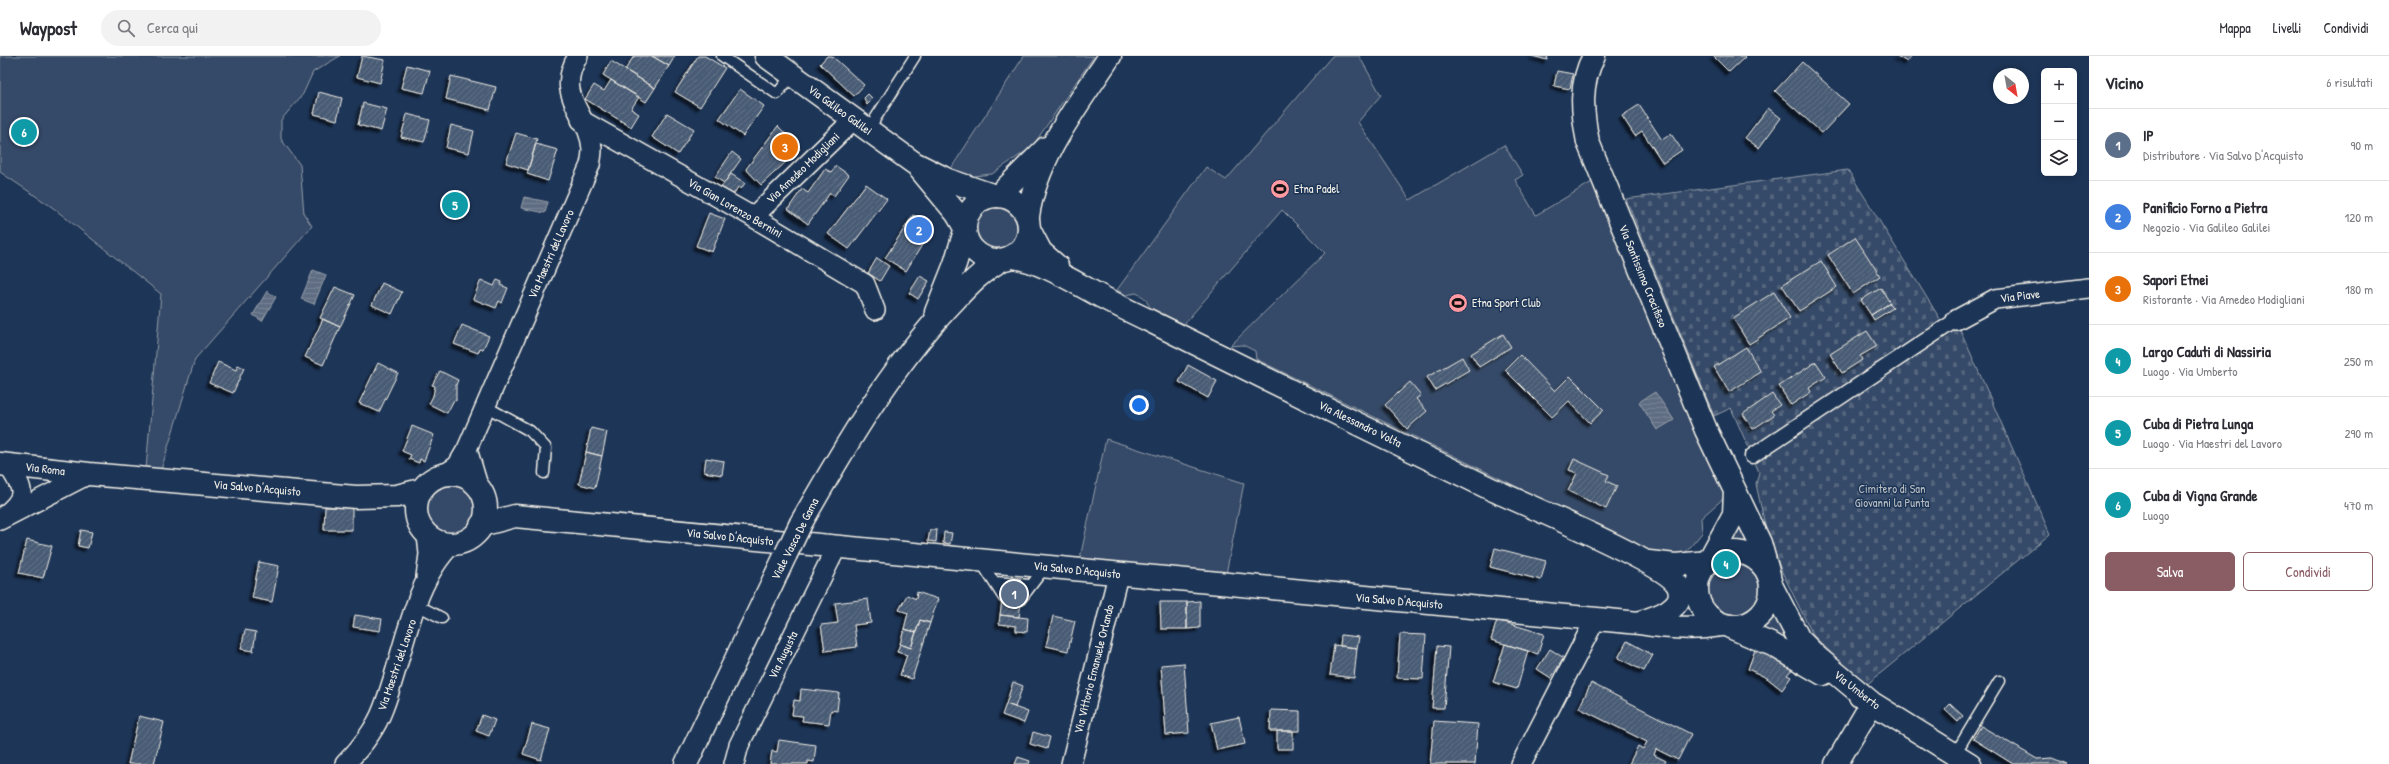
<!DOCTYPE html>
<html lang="it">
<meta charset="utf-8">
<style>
body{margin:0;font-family:"Patrick Hand",sans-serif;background:#f2f2f3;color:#2b2b33}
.controls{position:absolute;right:12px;top:12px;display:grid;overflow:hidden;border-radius:6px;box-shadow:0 2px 6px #0003}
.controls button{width:36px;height:36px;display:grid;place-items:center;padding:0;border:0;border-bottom:1px solid #e1e1e2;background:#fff;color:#2b2b33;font:20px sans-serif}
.compass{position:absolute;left:1993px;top:12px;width:36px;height:36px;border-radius:50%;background:#fff;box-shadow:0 2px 6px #0003;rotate:149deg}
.you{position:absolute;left:1139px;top:349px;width:14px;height:14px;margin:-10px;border:3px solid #fff;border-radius:50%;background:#1a73e8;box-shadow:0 0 0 6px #1a73e833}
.badge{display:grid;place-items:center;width:26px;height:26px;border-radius:50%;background:#8a5d65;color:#fff;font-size:13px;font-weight:700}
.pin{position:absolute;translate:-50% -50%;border:2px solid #fff;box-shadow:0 1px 4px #0006}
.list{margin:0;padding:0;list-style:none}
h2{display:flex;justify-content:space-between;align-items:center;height:52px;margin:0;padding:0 16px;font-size:17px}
h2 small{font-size:13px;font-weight:400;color:#7c7c81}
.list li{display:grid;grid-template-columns:26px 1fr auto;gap:12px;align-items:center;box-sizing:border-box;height:72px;padding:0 16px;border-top:1px solid #e1e1e2}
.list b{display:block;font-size:15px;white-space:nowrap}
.list p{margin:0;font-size:13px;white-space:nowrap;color:#7c7c81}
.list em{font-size:13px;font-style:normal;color:#7c7c81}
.actions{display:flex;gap:8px;padding:12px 16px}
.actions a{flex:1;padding:9px 0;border:1px solid #8a5d65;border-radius:6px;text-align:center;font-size:14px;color:#8a5d65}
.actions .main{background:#8a5d65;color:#fff}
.icon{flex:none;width:22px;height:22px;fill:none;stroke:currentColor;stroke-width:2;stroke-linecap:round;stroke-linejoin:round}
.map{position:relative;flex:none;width:2089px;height:708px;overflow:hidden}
header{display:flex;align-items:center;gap:24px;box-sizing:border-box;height:56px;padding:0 20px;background:#fff;border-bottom:1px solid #e1e1e2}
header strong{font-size:19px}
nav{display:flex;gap:22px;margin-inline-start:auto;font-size:14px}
.search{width:280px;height:36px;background:#f2f2f3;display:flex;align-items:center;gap:10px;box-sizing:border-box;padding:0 14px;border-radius:22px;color:#7c7c81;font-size:15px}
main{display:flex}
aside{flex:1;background:#fff}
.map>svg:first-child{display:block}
.green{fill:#354a67;stroke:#949ea8}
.cemetery{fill:url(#cemetery-stones);stroke:#949ea8}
.water{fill:url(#water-rules);stroke:#9aa2ab}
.building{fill:url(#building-hatch);stroke:#f4f1e8;filter:url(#shadow)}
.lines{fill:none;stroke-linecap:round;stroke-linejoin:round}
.service-casing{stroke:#f4f1e8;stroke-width:13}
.pedestrian-casing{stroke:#f4f1e8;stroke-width:17}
.minor-casing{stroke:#f4f1e8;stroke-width:22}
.tertiary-casing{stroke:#f4f1e8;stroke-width:25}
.secondary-casing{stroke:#f4f1e8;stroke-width:25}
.service{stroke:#1d3557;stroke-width:10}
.pedestrian{stroke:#1d3557;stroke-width:14}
.minor{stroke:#1d3557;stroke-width:19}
.tertiary{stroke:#1d3557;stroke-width:22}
.secondary{stroke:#1d3557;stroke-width:22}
.secondary-bridge-casing{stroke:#f4f1e8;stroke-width:25;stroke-linecap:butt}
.secondary-bridge{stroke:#1d3557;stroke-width:22}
.labels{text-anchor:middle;stroke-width:3;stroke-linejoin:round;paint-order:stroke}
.street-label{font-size:12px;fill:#f4f1e8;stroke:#1d3557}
.poi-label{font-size:12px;fill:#f4f1e8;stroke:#1d3557;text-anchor:start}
.park-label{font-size:12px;fill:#bbbfc1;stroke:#1d3557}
</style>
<header>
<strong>Waypost</strong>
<div class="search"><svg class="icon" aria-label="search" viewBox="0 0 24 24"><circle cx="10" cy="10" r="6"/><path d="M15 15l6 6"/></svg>Cerca qui</div>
<nav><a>Mappa</a><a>Livelli</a><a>Condividi</a></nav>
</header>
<main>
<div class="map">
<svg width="2089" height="708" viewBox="0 0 2089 708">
<defs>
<pattern id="cemetery-stones" width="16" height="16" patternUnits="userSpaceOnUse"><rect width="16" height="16" fill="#354a67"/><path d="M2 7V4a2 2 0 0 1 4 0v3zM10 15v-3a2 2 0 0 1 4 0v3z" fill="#53657d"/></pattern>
<pattern id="water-rules" width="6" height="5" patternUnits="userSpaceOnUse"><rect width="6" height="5" fill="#5e6d82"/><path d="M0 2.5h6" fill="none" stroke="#768294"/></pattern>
<pattern id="building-hatch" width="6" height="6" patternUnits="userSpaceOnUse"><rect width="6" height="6" fill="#485b74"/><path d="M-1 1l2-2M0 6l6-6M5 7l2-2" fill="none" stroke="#637388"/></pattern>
<filter id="shadow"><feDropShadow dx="-3.5" dy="3.5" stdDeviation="1" flood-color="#0009"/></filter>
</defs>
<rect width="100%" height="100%" fill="#1d3557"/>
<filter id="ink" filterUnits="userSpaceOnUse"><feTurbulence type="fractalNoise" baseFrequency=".025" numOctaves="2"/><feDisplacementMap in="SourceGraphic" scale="8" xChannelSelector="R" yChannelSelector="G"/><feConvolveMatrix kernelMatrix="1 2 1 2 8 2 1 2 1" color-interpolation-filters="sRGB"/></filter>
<g filter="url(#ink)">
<path class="green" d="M0 0H340L313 16 303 38 281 64V83L300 109 304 158 312 170 195 303 161 414 146 413 161 238 52 151 0 116Z
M1024 0H1094L1032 91 992 118 974 120 958 118 950 114Z
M1332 0H1359L1381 39 1358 66 1410 144 1504 89 1523 119 1515 124 1536 159 1592 126 1726 440 1701 462 1702 477 1686 496 1675 502 1656 499 1256 303 1255 295 1243 289 1230 290 1325 197 1282 154 1184 268C1175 263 1158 259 1151 252 1144 244 1149 243 1136 237L1126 239 1117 234 1206 111 1226 124Z
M975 173a21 21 0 1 1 42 0a21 21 0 1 1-42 0Z
M1106 383 1244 427 1226 518 1080 502Z
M427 455a25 25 0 1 1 50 0a25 25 0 1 1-50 0Z
M1740 459 1748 487 1725 486Z
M1706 537a28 28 0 1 1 56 0a28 28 0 1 1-56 0Z
M1778 558 1794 592 1761 576Z"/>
<path class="cemetery" d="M1848 114 1945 271 1956 264 2050 478 1865 630 1813 579 1781 514 1765 469 1756 428 1759 416 1731 352 1714 360 1626 143Z"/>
<path class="water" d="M524 141 548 146 545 157 521 152Z
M313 214 326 219 314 248 301 243Z
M267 235 276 241 262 265 253 259Z
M1655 336 1674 364 1657 374 1639 346Z"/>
<path class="building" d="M362 0 385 4 380 27 357 21Z
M634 0H652L669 10 655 32 625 14Z
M652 0H675L669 10Z
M698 0H705L725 12 700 51 675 36Z
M827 0H832L864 29 854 40 820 8Z
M1532 0H1548L1547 4Z
M1713 0H1744L1745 1 1729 16Z
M1897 0H1911L1907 6Z
M611 5 655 32 646 46 603 19Z
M1802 6 1849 48 1822 77 1775 35Z
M407 9 430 15 424 37 401 32Z
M1557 15 1573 18 1570 33 1554 30Z
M451 20 496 31 490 54 446 43Z
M611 24 639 41 631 53 639 58 631 71 585 43 594 29 604 35Z
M740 33 764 50 743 80 719 63Z
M319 36 342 42 337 64 314 58Z
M868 38 873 43 867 49 864 42Z
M363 47 387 53 381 75 358 69Z
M1639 49 1662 84 1671 78 1682 94 1663 107 1642 75 1635 80 1622 60Z
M1768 52 1781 62 1759 92 1745 82Z
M667 57 694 73 678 98 652 81Z
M407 58 430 64 424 86 401 81Z
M451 69 474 75 469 97 446 92Z
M778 70 800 93 761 129 746 113Z
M516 77 537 83 528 114 506 107Z
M536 88 558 94 548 125 527 118Z
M732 96 741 103 724 127 715 121Z
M836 110 849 119 834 140 830 137 808 168 788 153 802 133 808 137 825 113 831 116Z
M731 118 745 127 741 133 738 131 733 139 721 131Z
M866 128 887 143 849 193 828 178Z
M709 157 725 163 712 196 696 190Z
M913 159 933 171 906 215 885 202Z
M1855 181 1880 220 1853 238 1828 199Z
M877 202 889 210 880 225 868 217Z
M1821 205 1837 231 1799 255 1782 229Z
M920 220 929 225 918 243 909 237Z
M481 224 494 230 497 224 502 226 500 229 508 232 502 247 499 245 496 252 473 243Z
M382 227 402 236 392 258 372 249Z
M335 231 355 239 340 271 320 262Z
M1881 232 1890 247 1871 259 1861 244Z
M1774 236 1790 262 1749 288 1733 262Z
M1890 247 1893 252 1874 264 1871 259Z
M323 263 340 271 323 309 305 301Z
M462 269 489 280 483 293 480 292 478 297 454 288Z
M1867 275 1877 290 1860 300 1862 304 1842 317 1830 298Z
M1503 278 1511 291 1479 311 1471 298Z
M1746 291 1761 316 1729 336 1714 311Z
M1520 299 1555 335 1570 320 1604 354 1590 367 1569 345 1552 361 1505 314Z
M1462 301 1469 314 1435 334 1427 321Z
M218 306 236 314 238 309 244 312 233 337 209 327Z
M1816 306 1826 321 1809 332 1811 336 1791 349 1779 330Z
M378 307 398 317 379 356 359 347Z
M1188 309 1217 325 1208 342 1179 326Z
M440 315 458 324 456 329V345L454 344 447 357 429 348 433 340 435 330 432 329Z
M1410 326 1421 339 1416 343 1427 355 1407 373 1385 349Z
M1772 338 1780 349 1771 355 1774 359 1753 373 1743 358Z
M412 370 434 379 424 405 420 403 419 407 409 403 411 399 402 395Z
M591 372 607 376 602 400 586 396Z
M586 396 602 400 595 432 579 428Z
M706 402 724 405 722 419 704 416Z
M1574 403 1609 419 1606 425 1617 430 1606 453 1568 435 1577 417 1569 414Z
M325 451H352V474H324Z
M81 474 92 476 88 492 78 490Z
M930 474H937L936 486 928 485Z
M944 476 952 477 950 488 943 487Z
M27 484 52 490 43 522 19 517Z
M1495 492 1546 505 1541 524 1490 511Z
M259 506 279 510 272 546 252 542Z
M1005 522 1024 524 1019 561 1000 559Z
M917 536 938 543 930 567 920 564 916 576 904 573 908 557 899 554 907 539 916 543Z
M868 543 871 567 854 569 857 591 825 595 821 569 838 567 835 547Z
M1200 545V572L1187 573V546Z
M1160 546H1187V573H1161Z
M355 559 382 563 380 575 353 571Z
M1000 559 1028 562 1027 576 1016 575V570L999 568Z
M1053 560 1075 565 1068 595 1046 590Z
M920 564 930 567 912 623 900 619 907 599 897 596 900 588 911 592Z
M1497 564 1544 578 1538 598 1491 584Z
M904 573 916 576 911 592 900 588Z
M245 574 256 576 253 595 241 593Z
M1400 578 1426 579 1423 623 1397 622Z
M1341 579 1359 581 1357 592 1340 590Z
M1627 585 1653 599 1644 615 1618 602Z
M1505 588 1528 595 1517 633 1493 626Z
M1334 589 1357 592 1354 622 1330 619Z
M1437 590 1449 591 1444 652H1432Z
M1550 593 1564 602 1551 622 1537 613Z
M1755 594 1778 602 1793 612 1787 619 1791 621 1782 634 1767 622 1748 613Z
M1184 607 1189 677 1166 679 1161 609Z
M1013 626 1023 630 1015 651 1006 648Z
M1591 627 1691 678 1678 704 1656 693 1654 699 1666 705 1664 708H1629L1638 690 1643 693 1647 686 1579 652Z
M801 633 839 637 837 655 831 654 829 668 802 665 803 660 792 659 794 644 800 645Z
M1006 648 1028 656 1024 667 1002 659Z
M1950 648 1963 660 1958 666 1945 654Z
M1271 654 1300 655V675H1270Z
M482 659 495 664 489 680 476 675Z
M139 660 164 666 154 708H128Z
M1239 661 1245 688 1217 694 1211 667Z
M1434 665 1478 668 1475 708H1430Z
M532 668 550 673 541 704 523 698Z
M1981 670 2037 703 2052 702 2067 708H2013L1973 683Z
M1277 675H1293V693H1277Z
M1033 676 1050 681 1047 693 1030 688Z
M779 684 816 689 814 706 808 705V708H770L772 695 777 696Z
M1018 701 1030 705 1029 708H1015Z"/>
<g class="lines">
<defs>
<path id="service" d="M722 0 777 38 792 19
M868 74 915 0
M485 350 530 375 546 392 544 417
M981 506 1004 542 1020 544 1045 511
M996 526 1029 529
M417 549 442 562
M1955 698 1999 625"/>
<path id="pedestrian" d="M1752 400 1956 264"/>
<path id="minor" d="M581 64 753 161 865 228 875 254
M753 161 853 64
M1956 264 1995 243 2089 232
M467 393 479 433
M445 418 457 410 467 393 590 109C591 104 592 98 592 93 590 58 553 41 578 0
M5 459C29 439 23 433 8 409
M0 464 89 418
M426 521 429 498 427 479
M345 708C360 693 376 672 383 653 404 600 411 527 453 487
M734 708 739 689 836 492
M1071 708 1118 519
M1521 708 1595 564"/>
<path id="tertiary" d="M1594 0C1579 28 1582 56 1588 86L1706 374 1760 487 1769 519
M998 140 1046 92
M1028 160C1037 100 1078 49 1110 0
M1030 175 1041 196 1057 210
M1013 201C1046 207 1075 227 1104 242 1119 250 1133 257 1148 264 1261 320 1375 377 1489 432 1519 446 1668 508 1678 530 1688 552 1654 562 1640 566
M0 408 89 418 356 441 397 440 421 434
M416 453a35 35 0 1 1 70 0a35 35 0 1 1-70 0Z
M481 469 515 460 1639 567C1667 572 1693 574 1721 569
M1697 533a37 37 0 1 1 74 0a37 37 0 1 1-74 0Z
M1649 506 1675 509 1708 506 1734 458 1735 435
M1772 531 1799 583 1818 602 1872 647 1970 708
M1730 571 1773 589 1823 618
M1836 708 1872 647 1860 640"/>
<path id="secondary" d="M766 0 914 107 948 124 995 140
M919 112 957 158 965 172
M965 172a32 32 0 1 1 64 0a32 32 0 1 1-64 0Z
M936 256 955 208 965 175
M801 467C845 390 889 314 950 249 966 232 980 216 1000 205
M686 708 786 498"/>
</defs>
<use href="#service" class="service-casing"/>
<use href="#pedestrian" class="pedestrian-casing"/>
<use href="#minor" class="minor-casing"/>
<use href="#tertiary" class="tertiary-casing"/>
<use href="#secondary" class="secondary-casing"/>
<use href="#service" class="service"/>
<use href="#pedestrian" class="pedestrian"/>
<use href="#minor" class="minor"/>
<use href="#tertiary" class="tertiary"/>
<use href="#secondary" class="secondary"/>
<defs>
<path id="secondary-bridge" d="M786 498 801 467"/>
</defs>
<use href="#secondary-bridge" class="secondary-bridge-casing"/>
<use href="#secondary-bridge" class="secondary-bridge"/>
</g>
</g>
<defs>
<symbol id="stadium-disc" viewBox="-11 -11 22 22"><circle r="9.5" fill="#ff9aa2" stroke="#1d3557"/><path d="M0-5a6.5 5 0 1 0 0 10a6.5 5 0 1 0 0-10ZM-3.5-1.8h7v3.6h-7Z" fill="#111"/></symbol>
</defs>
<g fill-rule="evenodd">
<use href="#stadium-disc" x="1269" y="122" width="22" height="22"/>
<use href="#stadium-disc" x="1447" y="236" width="22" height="22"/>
</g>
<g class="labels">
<g class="street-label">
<text transform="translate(840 54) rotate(36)" y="4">Via Galileo Galilei</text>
<text transform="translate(803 112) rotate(-44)" y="4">Via Amedeo Modigliani</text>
<text transform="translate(735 152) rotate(30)" y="4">Via Gian Lorenzo Bernini</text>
<text transform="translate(551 198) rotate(-66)" y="4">Via Maestri del Lavoro</text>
<text transform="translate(1643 220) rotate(68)" y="4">Via Santissimo Crocifisso</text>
<text transform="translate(2020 240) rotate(-7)" y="4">Via Piave</text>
<text transform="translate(1360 368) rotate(26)" y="4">Via Alessandro Volta</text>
<text transform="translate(45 413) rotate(7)" y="4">Via Roma</text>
<text transform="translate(257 432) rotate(5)" y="4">Via Salvo D'Acquisto</text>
<text transform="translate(730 481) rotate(6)" y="4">Via Salvo D'Acquisto</text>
<text transform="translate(795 483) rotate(-63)" y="4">Viale Vasco De Gama</text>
<text transform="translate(1077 514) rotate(6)" y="4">Via Salvo D'Acquisto</text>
<text transform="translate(1399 545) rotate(5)" y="4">Via Salvo D'Acquisto</text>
<text transform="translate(783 599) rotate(-64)" y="4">Via Augusta</text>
<text transform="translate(397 609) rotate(-71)" y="4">Via Maestri del Lavoro</text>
<text transform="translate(1094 613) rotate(-76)" y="4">Via Vittorio Emanuele Orlando</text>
<text transform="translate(1857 634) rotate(38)" y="4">Via Umberto</text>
</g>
<g class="poi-label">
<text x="1294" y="137">Etna Padel</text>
<text x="1472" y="251">Etna Sport Club</text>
</g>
<g class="park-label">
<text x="1892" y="437">Cimitero di San<tspan x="1892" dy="14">Giovanni la Punta</tspan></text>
</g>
</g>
</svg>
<div class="controls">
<button>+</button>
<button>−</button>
<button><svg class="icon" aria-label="layers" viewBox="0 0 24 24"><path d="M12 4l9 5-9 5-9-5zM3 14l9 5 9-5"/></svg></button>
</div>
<svg class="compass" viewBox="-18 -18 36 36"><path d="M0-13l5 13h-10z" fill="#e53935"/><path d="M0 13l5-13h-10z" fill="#7c7c81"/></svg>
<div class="you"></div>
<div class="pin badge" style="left:1014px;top:538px;background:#5c6f8a">1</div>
<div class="pin badge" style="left:919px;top:174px;background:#3f7fe0">2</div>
<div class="pin badge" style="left:785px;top:91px;background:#e8710a">3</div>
<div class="pin badge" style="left:1726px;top:508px;background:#0f9aa8">4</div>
<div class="pin badge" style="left:455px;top:149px;background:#0f9aa8">5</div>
<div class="pin badge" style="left:24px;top:76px;background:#0f9aa8">6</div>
</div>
<aside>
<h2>Vicino<small>6 risultati</small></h2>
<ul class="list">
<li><span class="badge" style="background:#5c6f8a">1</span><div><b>IP</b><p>Distributore · Via Salvo D'Acquisto</p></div><em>90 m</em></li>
<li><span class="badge" style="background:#3f7fe0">2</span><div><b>Panificio Forno a Pietra</b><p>Negozio · Via Galileo Galilei</p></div><em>120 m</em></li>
<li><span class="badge" style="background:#e8710a">3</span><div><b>Sapori Etnei</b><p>Ristorante · Via Amedeo Modigliani</p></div><em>180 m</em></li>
<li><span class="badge" style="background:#0f9aa8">4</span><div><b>Largo Caduti di Nassiria</b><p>Luogo · Via Umberto</p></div><em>250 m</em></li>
<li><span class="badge" style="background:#0f9aa8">5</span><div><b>Cuba di Pietra Lunga</b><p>Luogo · Via Maestri del Lavoro</p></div><em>290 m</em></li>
<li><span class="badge" style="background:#0f9aa8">6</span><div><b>Cuba di Vigna Grande</b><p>Luogo</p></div><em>470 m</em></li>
</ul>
<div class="actions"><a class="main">Salva</a><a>Condividi</a></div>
</aside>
</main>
